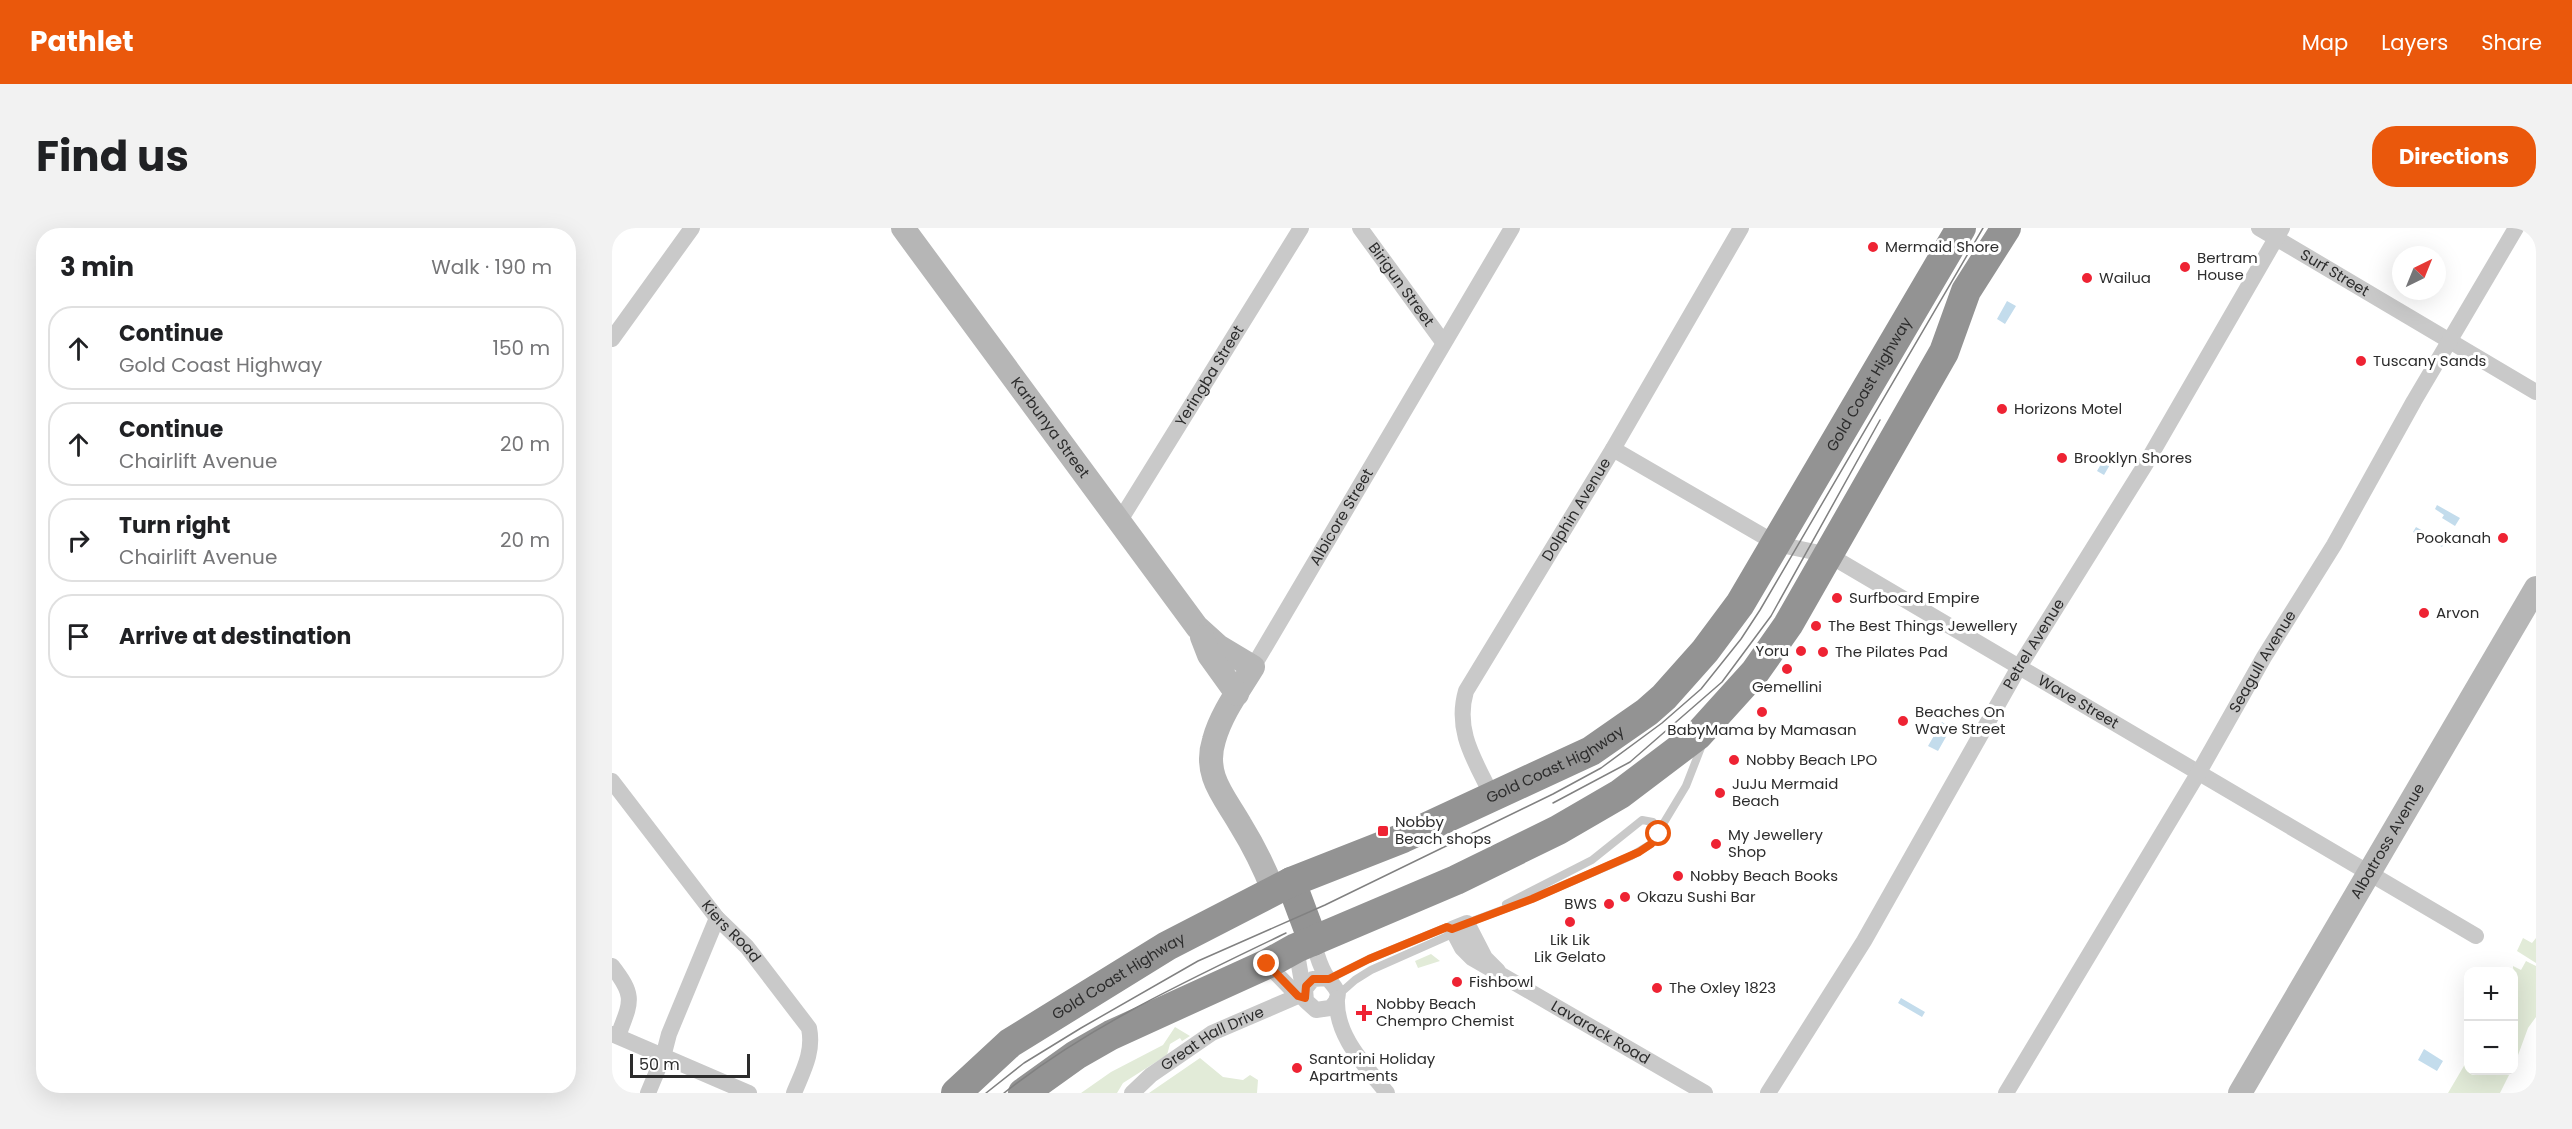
<!DOCTYPE html>
<meta charset="utf-8">
<style>
body{margin:0;font-family:Poppins,sans-serif;background:#f2f2f2;color:#202124}
.controls{position:absolute;right:18px;bottom:18px;display:grid;overflow:hidden;border-radius:12px;box-shadow:0 6px 24px #0002}
.controls button{width:54px;height:54px;display:grid;place-items:center;padding:0;border:0;border-bottom:2px solid #e0e0e0;background:#fff;color:#202124;font:30px sans-serif}
.compass{position:absolute;left:1780px;top:18px;width:54px;height:54px;border-radius:50%;background:#fff;box-shadow:0 6px 24px #0002;rotate:43deg}
.scale{position:absolute;left:18px;bottom:15px;width:120px;box-sizing:border-box;padding-left:6px;border:3px solid #2c2c2c;border-top:0;font-size:16px;line-height:21px;white-space:nowrap;color:#2c2c2c;-webkit-text-stroke:4px #fff;paint-order:stroke}
.stop{position:absolute;width:18px;height:18px;margin:-14px;border:4px solid #ea580c;border-radius:50%;background:#fff}
.stop.end{background:#ea580c;border-color:#fff;box-shadow:0 2px 6px #0008}
.list{margin:0;padding:0;list-style:none}
h2{display:flex;justify-content:space-between;align-items:center;height:78px;margin:0;padding:0 24px;font-size:26px}
h2 small{font-size:20px;font-weight:400;color:#757577}
.list li{display:grid;grid-template-columns:39px 1fr auto;gap:18px;align-items:center;box-sizing:border-box;height:84px;margin:0 12px 12px;padding:0 12px;border:2px solid #e0e0e0;border-radius:24px}
.list b{display:block;font-size:22px;white-space:nowrap}
.list p{margin:0;font-size:20px;white-space:nowrap;color:#757577}
.list em{font-size:20px;font-style:normal;color:#757577}
.icon{flex:none;width:33px;height:33px;fill:none;stroke:currentColor;stroke-width:2;stroke-linecap:round;stroke-linejoin:round}
.map{position:relative;flex:none;width:1924px;height:865px;overflow:hidden;border-radius:24px}
header{display:flex;align-items:center;gap:36px;box-sizing:border-box;height:84px;padding:0 30px;background:#ea580c;color:#fff}
header strong{font-size:28px}
nav{display:flex;gap:33px;margin-inline-start:auto;font-size:21px}
.intro{display:flex;align-items:center;justify-content:space-between;box-sizing:border-box;height:144px;padding:0 36px}
h1{margin:0;font-size:42px}
.button{padding:15px 27px;border-radius:24px;background:#ea580c;color:#fff;font-size:21px;font-weight:700}
main{display:flex;gap:36px;padding:0 36px}
aside{flex:1;background:#fff;border-radius:24px;box-shadow:0 6px 24px #0002}
.map>svg:first-child{display:block}
.green{fill:#e2ebd8}
.water{fill:#c3dcec}
.lines{fill:none;stroke-linecap:round;stroke-linejoin:round}
.lane{stroke:#c9c9c9;stroke-width:8}
.street{stroke:#c9c9c9;stroke-width:16}
.secondary{stroke:#b6b6b6;stroke-width:24}
.highway{stroke:#939393;stroke-width:30}
.tram{stroke:#818181;stroke-width:1.5}
.route{stroke:#ea580c;stroke-width:8}
.poi-dot{fill:#ee2333;stroke:#fff;stroke-width:2}
.labels{text-anchor:middle;stroke-width:6;stroke-linejoin:round;paint-order:stroke}
.poi-label{font-size:15px;fill:#2c2c2c;stroke:#fff;text-anchor:start}
.street-label{font-size:15px;fill:#2c2c2c;stroke:#fff}
</style>
<header>
<strong>Pathlet</strong>
<nav><a>Map</a><a>Layers</a><a>Share</a></nav>
</header>
<div class="intro"><h1>Find us</h1><a class="button">Directions</a></div>
<main>
<aside>
<h2>3 min<small>Walk · 190 m</small></h2>
<ul class="list">
<li><svg class="icon" aria-label="ahead" viewBox="0 0 24 24"><path d="M12 20V5M6 11l6-6 6 6"/></svg><div><b>Continue</b><p>Gold Coast Highway</p></div><em>150 m</em></li>
<li><svg class="icon" aria-label="ahead" viewBox="0 0 24 24"><path d="M12 20V5M6 11l6-6 6 6"/></svg><div><b>Continue</b><p>Chairlift Avenue</p></div><em>20 m</em></li>
<li><svg class="icon" aria-label="right" viewBox="0 0 24 24"><path d="M7 20v-9h11M14 6l5 5-5 5"/></svg><div><b>Turn right</b><p>Chairlift Avenue</p></div><em>20 m</em></li>
<li><svg class="icon" aria-label="arrive" viewBox="0 0 24 24"><path d="M6 21V4h12l-3 4 3 4H6"/></svg><div><b>Arrive at destination</b></div></li>
</ul>
</aside>
<div class="map">
<svg width="1924" height="865" viewBox="0 0 1924 865">
<rect width="100%" height="100%" fill="#fff"/>
<path class="green" d="M1911 710 1920 715 1924 710V735L1905 723Z
M819 726 828 733 806 740 803 733Z
M1914 733 1924 738V789L1916 800 1902 838 1903 745 1901 740V738L1909 742Z
M563 799 578 808 570 813 568 810 558 816 555 827 511 855 505 865H469L499 844 551 817Z
M588 830 611 849 631 852 638 847 646 852 645 865H537Z
M1856 831V842L1899 843 1888 865H1836Z"/>
<path class="water" d="M1395 73 1404 78 1393 96 1385 91Z
M1496 224 1503 228 1492 247 1485 243Z
M1825 277 1848 290 1843 298 1830 290 1832 287 1823 281Z
M1804 299 1832 315 1830 319 1801 304Z
M1330 494 1339 500 1326 523 1316 518Z
M1289 770 1313 784 1310 789 1286 775Z
M1812 821 1831 833 1825 843 1806 832Z"/>
<g class="lines">
<path class="lane" d="M894 676 980 632 1030 592 1041 594 1046 600V607
M855 695 919 671 1019 628 1039 616 1074 558 1090 517
M717 751 757 731 835 699 840 701 838 707 759 742 743 752 726 767"/>
<g class="street">
<path id="s1" d="M748 0 831 114"/>
<path id="s2" d="M1647 0 1924 164"/>
<path d="M0 111 80 0"/>
<path id="s3" d="M1001 221 1165 316 1217 327 1864 708"/>
<path id="s4" d="M507 294 689 0"/>
<path id="s5" d="M641 439 900 0"/>
<path id="s6" d="M0 553 105 690 135 719 197 800C202 824 191 843 182 865"/>
<path id="s7" d="M881 570C864 534 842 504 854 463L1001 221 1129 0"/>
<path d="M701 713C704 724 707 736 713 746 720 759 735 764 718 780L704 782 694 773 693 761 701 751 715 750"/>
<path d="M684 720 692 766"/>
<path d="M655 736 686 768 693 770"/>
<path d="M0 738C24 769 19 773 6 808"/>
<path id="s8" d="M886 743 873 730 855 695 840 701 850 720 860 730 1093 865"/>
<path d="M725 770C723 808 753 837 775 865"/>
<path d="M0 806 137 865"/>
<path d="M36 865 51 829 57 806 105 690"/>
<path id="s9" d="M520 865 539 847 600 805 686 768"/>
<path id="s10" d="M1156 865 1252 713 1407 439 1533 237 1670 0"/>
<path id="s11" d="M1394 865 1587 544 1652 429 1722 317 1802 173 1904 0"/>
</g>
<g class="secondary">
<path id="s12" d="M291 0 585 399 606 418 641 439C627 462 609 486 602 512 591 547 612 568 628 596 641 617 652 639 661 662"/>
<path d="M590 409 597 427 625 466"/>
<path id="s13" d="M1628 865 1924 360"/>
</g>
<g class="highway">
<path d="M679 654 701 713"/>
<path id="s14" d="M344 865 398 815 555 718 679 654 791 610 979 523 1035 484 1052 469 1093 423 1128 376 1349 0"/>
<path d="M411 865 464 827 499 807 655 736 684 720 844 652 946 602 1008 566 1086 507 1143 444 1176 397 1332 124 1354 63 1394 0"/>
</g>
<path class="tram" d="M941 575 1018 534 1110 454 1159 388 1268 192
M374 865 412 835 469 800 586 733 713 677 941 566 989 540 1050 495 1089 461 1129 411 1148 382 1371 0
M392 865C478 797 577 752 674 705"/>
</g>
<g class="lines">
<path class="route" d="M655 736 686 768 693 770 694 758 701 751H717L757 731 835 699 840 701 920 671 1027 624 1039 616 1047 606"/>
</g>
<g class="poi-dot">
<circle cx="1261" cy="19" r="6"/>
<circle cx="1573" cy="39" r="6"/>
<circle cx="1475" cy="50" r="6"/>
<circle cx="1749" cy="133" r="6"/>
<circle cx="1390" cy="181" r="6"/>
<circle cx="1450" cy="230" r="6"/>
<circle cx="1891" cy="310" r="6"/>
<circle cx="1225" cy="370" r="6"/>
<circle cx="1812" cy="385" r="6"/>
<circle cx="1204" cy="398" r="6"/>
<circle cx="1189" cy="423" r="6"/>
<circle cx="1211" cy="424" r="6"/>
<circle cx="1175" cy="441" r="6"/>
<circle cx="1150" cy="484" r="6"/>
<circle cx="1291" cy="493" r="6"/>
<circle cx="1122" cy="532" r="6"/>
<circle cx="1108" cy="565" r="6"/>
<rect x="765" y="597" width="12" height="12" rx="3"/>
<circle cx="1104" cy="616" r="6"/>
<circle cx="1066" cy="648" r="6"/>
<circle cx="1013" cy="669" r="6"/>
<circle cx="997" cy="676" r="6"/>
<circle cx="958" cy="694" r="6"/>
<circle cx="845" cy="754" r="6"/>
<circle cx="1045" cy="760" r="6"/>
<path d="M749 776h6v6h6v6h-6v6h-6v-6h-6v-6h6z"/>
<circle cx="685" cy="840" r="6"/>
</g>
<g class="labels">
<g class="poi-label">
<text x="1273" y="24">Mermaid Shore</text>
<text x="1585" y="35">Bertram<tspan x="1585" dy="17">House</tspan></text>
<text x="1487" y="55">Wailua</text>
<text x="1761" y="138">Tuscany Sands</text>
<text x="1402" y="186">Horizons Motel</text>
<text x="1462" y="235">Brooklyn Shores</text>
<text x="1879" y="315" text-anchor="end">Pookanah</text>
<text x="1237" y="375">Surfboard Empire</text>
<text x="1824" y="390">Arvon</text>
<text x="1216" y="403">The Best Things Jewellery</text>
<text x="1177" y="428" text-anchor="end">Yoru</text>
<text x="1223" y="429">The Pilates Pad</text>
<text x="1175" y="464" text-anchor="middle">Gemellini</text>
<text x="1303" y="489">Beaches On<tspan x="1303" dy="17">Wave Street</tspan></text>
<text x="1150" y="507" text-anchor="middle">BabyMama by Mamasan</text>
<text x="1134" y="537">Nobby Beach LPO</text>
<text x="1120" y="561">JuJu Mermaid<tspan x="1120" dy="17">Beach</tspan></text>
<text x="783" y="599">Nobby<tspan x="783" dy="17">Beach shops</tspan></text>
<text x="1116" y="612">My Jewellery<tspan x="1116" dy="17">Shop</tspan></text>
<text x="1078" y="653">Nobby Beach Books</text>
<text x="1025" y="674">Okazu Sushi Bar</text>
<text x="985" y="681" text-anchor="end">BWS</text>
<text x="958" y="717" text-anchor="middle">Lik Lik<tspan x="958" dy="17">Lik Gelato</tspan></text>
<text x="857" y="759">Fishbowl</text>
<text x="1057" y="765">The Oxley 1823</text>
<text x="764" y="781">Nobby Beach<tspan x="764" dy="17">Chempro Chemist</tspan></text>
<text x="697" y="836">Santorini Holiday<tspan x="697" dy="17">Apartments</tspan></text>
</g>
<g class="street-label">
<text dy="5" stroke="none"><textPath href="#s2" startOffset="88">Surf Street</textPath></text>
<text dy="5" stroke="none"><textPath href="#s1" startOffset="70">Birigun Street</textPath></text>
<text dy="5" stroke="none"><textPath href="#s4" startOffset="172">Yeringba Street</textPath></text>
<text dy="5" stroke="none"><textPath href="#s14" startOffset="1191">Gold Coast Highway</textPath></text>
<text dy="5" stroke="none"><textPath href="#s12" startOffset="248">Karbunya Street</textPath></text>
<text dy="5" stroke="none"><textPath href="#s7" startOffset="326">Dolphin Avenue</textPath></text>
<text dy="5" stroke="none"><textPath href="#s5" startOffset="174">Albicore Street</textPath></text>
<text dy="5" stroke="none"><textPath href="#s10" startOffset="522">Petrel Avenue</textPath></text>
<text dy="5" stroke="none"><textPath href="#s11" startOffset="502">Seagull Avenue</textPath></text>
<text dy="5" stroke="none"><textPath href="#s3" startOffset="532">Wave Street</textPath></text>
<text dy="5" stroke="none"><textPath href="#s14" startOffset="687">Gold Coast Highway</textPath></text>
<text dy="5" stroke="none"><textPath href="#s13" startOffset="292">Albatross Avenue</textPath></text>
<text dy="5" stroke="none"><textPath href="#s6" startOffset="192">Kiers Road</textPath></text>
<text dy="5" stroke="none"><textPath href="#s14" startOffset="201">Gold Coast Highway</textPath></text>
<text dy="5" stroke="none"><textPath href="#s8" startOffset="258">Lavarack Road</textPath></text>
<text dy="5" stroke="none"><textPath href="#s9" startOffset="98">Great Hall Drive</textPath></text>
</g>
</g>
</svg>
<div class="controls">
<button>+</button>
<button>−</button>
</div>
<svg class="compass" viewBox="-18 -18 36 36"><path d="M0-13l5 13h-10z" fill="#e53935"/><path d="M0 13l5-13h-10z" fill="#757577"/></svg>
<div class="scale">50 m</div>
<div class="stop" style="left:1047px;top:606px"></div>
<div class="stop end" style="left:655px;top:736px"></div>
</div>
</main>
